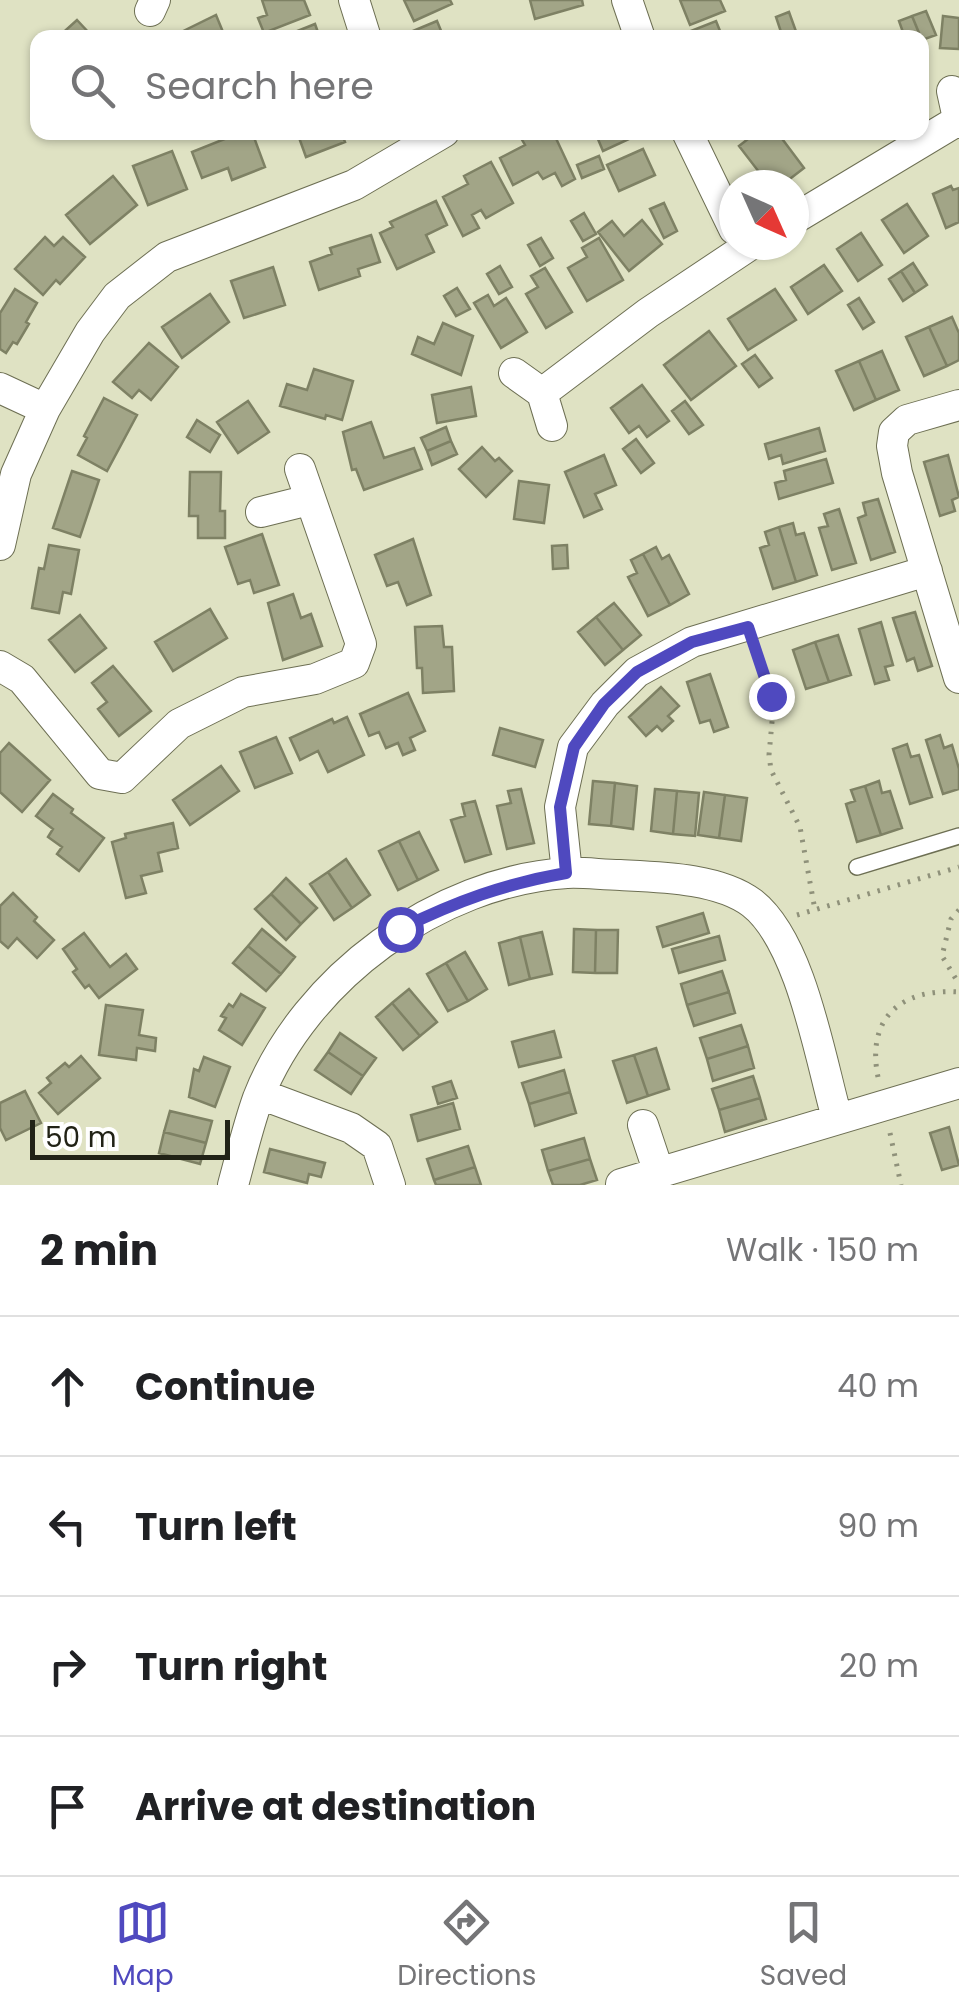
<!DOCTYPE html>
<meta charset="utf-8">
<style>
body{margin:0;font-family:Poppins,sans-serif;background:#f6f6f6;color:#202124}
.compass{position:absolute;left:719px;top:170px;width:90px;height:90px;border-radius:50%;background:#fff;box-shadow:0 2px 8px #0004;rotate:135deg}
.scale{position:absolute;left:30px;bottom:25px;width:200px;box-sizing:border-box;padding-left:10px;border:5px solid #212216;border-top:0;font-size:28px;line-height:35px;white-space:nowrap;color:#212216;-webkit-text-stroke:8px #fff;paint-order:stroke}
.stop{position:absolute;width:30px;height:30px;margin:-22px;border:8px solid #4f49bf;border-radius:50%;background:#fff}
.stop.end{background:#4f49bf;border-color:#fff;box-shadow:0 2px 10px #0008}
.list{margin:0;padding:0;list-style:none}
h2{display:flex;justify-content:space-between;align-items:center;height:130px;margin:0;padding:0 40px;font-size:42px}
h2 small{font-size:32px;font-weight:400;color:#757577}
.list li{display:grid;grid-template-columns:65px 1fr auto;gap:30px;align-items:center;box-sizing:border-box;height:140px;padding:0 40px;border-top:2px solid #e0e0e0}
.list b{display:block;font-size:38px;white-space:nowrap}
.list em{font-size:32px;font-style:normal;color:#757577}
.icon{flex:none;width:55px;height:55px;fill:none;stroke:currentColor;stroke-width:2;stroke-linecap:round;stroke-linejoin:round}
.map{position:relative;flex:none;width:959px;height:1185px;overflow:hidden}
.search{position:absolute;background:#fff;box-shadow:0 2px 8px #0004;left:30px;right:30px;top:30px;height:110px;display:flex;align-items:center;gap:25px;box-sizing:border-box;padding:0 35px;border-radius:20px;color:#757577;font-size:38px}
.sheet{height:690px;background:#fff}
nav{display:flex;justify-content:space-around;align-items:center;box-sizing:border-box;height:140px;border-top:2px solid #e0e0e0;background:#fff;font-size:28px;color:#757577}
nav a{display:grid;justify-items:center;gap:5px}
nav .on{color:#4f49bf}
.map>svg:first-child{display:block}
.building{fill:#a2a587;stroke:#7e8164;stroke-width:2.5}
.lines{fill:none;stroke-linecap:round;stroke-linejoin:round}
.service-casing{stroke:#6d6f53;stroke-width:18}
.minor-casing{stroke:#6d6f53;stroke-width:32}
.path{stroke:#8f917a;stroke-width:5;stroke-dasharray:2.5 8;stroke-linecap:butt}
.service{stroke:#fff;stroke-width:15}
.minor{stroke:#fff;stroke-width:30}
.route{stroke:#4f49bf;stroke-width:12}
</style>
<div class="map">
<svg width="959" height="1185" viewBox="0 0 959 1185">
<rect width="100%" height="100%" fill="#dfe2c3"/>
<path class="building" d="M262 0H304L310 15 264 33 258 18 267 15Z
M404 0H450L452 4 414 21Z
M530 0H582L583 5 535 19Z
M680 0H720L725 11 690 25Z
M926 11 936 35 922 40 912 16Z
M789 12 798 37V38H783L776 17Z
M216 15 223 32 214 38H169Z
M912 16 921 38H905L899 21Z
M943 16 959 18V49L940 48Z
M77 20 91 35 94 32 99 38H57Z
M437 21 444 38H416L413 31Z
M716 21 722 36 694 38 691 31Z
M315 24 320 38H280Z
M242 132H252L265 167 232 180 228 168 202 178 192 152Z
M297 132H341L345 142 306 157Z
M531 132H553L575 179 562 186 555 173 543 179 538 172 513 185 500 158 525 145 521 138Z
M595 132H639L640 134 603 151Z
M757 132H777L804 168 782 185H769L739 146Z
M643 149 655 175 619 191 607 165Z
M172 151 187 189 148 205 133 166Z
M599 156 604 169 582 178 577 165Z
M491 162 513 203 486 218 481 210 472 215 479 228 463 236 443 197 468 184 464 176Z
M113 176 137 205 90 244 66 215Z
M951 186 953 190 959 188V222L946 228 933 194Z
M436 201 447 225 426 235 434 252 397 269 380 233 393 227 390 222Z
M664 203 677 231 664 238 650 209Z
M907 204 928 236 904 253 882 220Z
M584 213 596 234 583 241 571 221Z
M642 220 662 244 629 271 598 232 612 221 624 236Z
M861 233 882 265 858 281 837 249Z
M371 235 380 262 358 269 360 276 319 290 310 262 332 254 330 248Z
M45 237 54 246 63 237 85 257 60 284 56 280 43 295 15 269Z
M541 238 553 258 540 266 528 245Z
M599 238 623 280 587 301 568 268 587 257 582 248Z
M913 263 927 285 915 293 901 271Z
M824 265 842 291 808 314 791 287Z
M500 266 512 287 499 294 487 274Z
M273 267 285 305 244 318 231 281Z
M545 268 572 312 546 328 526 294 538 287 531 276Z
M901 271 915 293 903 301 889 279Z
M457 288 470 309 456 316 444 296Z
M15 289 37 303 26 322 29 324 17 344 13 342 6 353 0 349V313Z
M775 289 796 320 748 350 728 319Z
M210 294 229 322 182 358 162 327Z
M488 295 494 306 506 298 527 332 501 348 474 303Z
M859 298 874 322 863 329 848 305Z
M952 317 959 333V360L947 366 929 327Z
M443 323 473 336 461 375 412 354 418 337 434 344Z
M929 327 947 366 924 376 906 337Z
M709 331 736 366 691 400 664 365Z
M149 343 178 367 151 400 139 390 132 398 113 382Z
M882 351 899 390 876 400 859 361Z
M755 355 772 378 759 387 742 364Z
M859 361 876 400 854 410 836 371Z
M314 369 353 381 342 420 326 415 325 419 280 406 287 384 307 390Z
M642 385 669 421 647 437 639 426 629 433 611 408Z
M471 387 476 416 437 423 432 395Z
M104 398 137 415 107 471 78 455 87 438 84 436Z
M248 401 269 432 238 453 217 422Z
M685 401 703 425 689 434 672 411Z
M197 420 220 435 210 452 187 437Z
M371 422 384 458 414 448 422 469 364 490 356 469 352 470 343 432Z
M446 427 451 441 427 451 421 438Z
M819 428 825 451 783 464 781 455 769 459 765 444Z
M636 439 654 463 641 473 623 449Z
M451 441 457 454 432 465 427 451Z
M482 447 495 461 499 458 512 471 486 497 459 469Z
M604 455 616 485 595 494 602 509 584 517 565 472Z
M948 455 959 497 952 500 955 511 940 516 924 462Z
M826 459 833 483 779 499 775 483 786 480 784 471Z
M72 471 99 480 80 537 53 528Z
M190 472H221L220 511H225V538H198V516H189Z
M519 481 549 485 544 523 514 519Z
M878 499 895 552 871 560 858 518 866 515 863 503Z
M839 509 856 563 832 570 819 528 828 526 824 514Z
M793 523 796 535 804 533 817 575 796 582 779 527Z
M779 527 796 582 773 589 760 548 769 545 765 532Z
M262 534 279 585 254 593 250 580 238 584 225 547Z
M413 539 431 595 407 605 398 582 387 586 375 555Z
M49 545 79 550 71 594 63 592 59 613 32 608 39 568 44 569Z
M567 545 568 568 553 569 552 546Z
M656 547 662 559 669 555 689 594 670 605 643 554Z
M643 554 670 605 648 616 628 577 637 573 631 560Z
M293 594 301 618 311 614 322 646 283 660 268 603Z
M614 603 641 635 623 650 596 617Z
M210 609 227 638 173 671 155 642Z
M915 612 932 666 918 671 914 658 907 661 893 618Z
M80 615 106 648 75 672 49 640Z
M596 617 623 650 605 665 578 632Z
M881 622 893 665 885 667 889 680 875 684 859 629Z
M442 626 444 647H452L454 691 423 693 422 668H417L415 627Z
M838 635 851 675 829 682 815 642Z
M815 642 829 682 806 689 793 650Z
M113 666 151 711 119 736 98 709 107 702 92 683Z
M710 674 728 727 714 732 710 720 700 723 687 682Z
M661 687 679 706 668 716 673 721 662 731 657 726 646 736 629 717Z
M408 693 425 731 410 738 415 750 403 755 398 743 386 748 379 732 369 736 360 714Z
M347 717 364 755 328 772 318 751 300 760 290 738 332 719 334 723Z
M500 728 543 740 535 767 493 755Z
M940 735 944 748 952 745 959 769V789L943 794 926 740Z
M276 737 292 773 255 788 240 752Z
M9 743 50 780 22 812 0 792V753Z
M907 744 911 757 919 755 932 797 910 804 893 749Z
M221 766 239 791 190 825 173 800Z
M593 781 615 783 611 826 589 824Z
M879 781 882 793 890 791 902 828 881 835 865 786Z
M615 783 637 786 633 829 611 826Z
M865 786 881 835 857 842 846 804 855 801 851 790Z
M521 789 534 843 507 849 497 806 511 803 508 791Z
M655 789 677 791 673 834 651 831Z
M677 791 699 793 695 836 673 834Z
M704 792 725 795 719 838 698 835Z
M53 794 73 809 71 813 104 838 79 871 57 854 62 847 48 837 53 829 36 816Z
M725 795 747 798 741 841 719 838Z
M475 801 491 854 465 862 451 820 465 816 462 804Z
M173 823 178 848 158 853 162 871 141 876 146 893 126 898 112 842 126 838 125 834Z
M419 832 438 870 418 880 399 841Z
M399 841 418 880 398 890 379 851Z
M346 859 370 895 352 908 328 872Z
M328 872 352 908 334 920 310 884Z
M286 878 317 908 301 924 271 894Z
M13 893 37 917 34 921 54 940 37 958 17 938 8 948 0 941V906Z
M271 894 301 924 286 940 255 909Z
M703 913 709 933 663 947 657 927Z
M262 929 295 957 281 974 248 946Z
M574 929 596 930 595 973 573 972Z
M596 930H618L617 973H595Z
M542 932 552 974 530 979 520 937Z
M84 933 110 967 126 954 137 969 99 998 89 985 85 988 73 972 77 969 63 949Z
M719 936 725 960 679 973 672 949Z
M520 937 530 979 509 985 499 943Z
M248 946 281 974 266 991 233 963Z
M465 952 487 989 468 1001 446 963Z
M446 963 468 1001 448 1011 427 974Z
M722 971 729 992 687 1005 681 984Z
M409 989 437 1022 420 1036 392 1003Z
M729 992 735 1013 694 1026 687 1005Z
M241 994 265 1008 242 1045 219 1030 226 1018 221 1016 229 1004 233 1007Z
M392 1003 420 1036 403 1050 376 1017Z
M106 1005 143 1010 139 1035 156 1038 155 1051 137 1048 136 1060 99 1055Z
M741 1025 748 1046 707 1059 700 1038Z
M554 1031 561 1057 519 1067 512 1042Z
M340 1033 376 1058 363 1076 328 1052Z
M748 1046 754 1068 713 1081 707 1059Z
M656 1048 669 1089 648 1096 634 1055Z
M328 1052 363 1076 351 1094 315 1070Z
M634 1055 648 1096 627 1103 613 1061Z
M81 1056 100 1078 58 1114 39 1093 51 1083 47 1078 65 1063 69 1067Z
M204 1057 230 1067 215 1107 189 1097 194 1069 199 1071Z
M564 1070 570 1092 529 1104 522 1083Z
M753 1076 760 1098 719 1110 712 1089Z
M451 1081 457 1098 438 1104 433 1087Z
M25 1091 41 1123 6 1140 0 1128V1103Z
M570 1092 576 1113 535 1126 529 1104Z
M760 1098 766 1119 725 1132 719 1110Z
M453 1103 460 1129 418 1141 411 1115Z
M170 1111 212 1121 206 1143 164 1132Z
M949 1127 959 1165 942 1170 930 1133Z
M164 1132 206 1143 200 1164 159 1153Z
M584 1138 590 1159 548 1171 542 1150Z
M468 1146 475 1167 434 1180 427 1159Z
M270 1149 325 1163 321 1177 309 1174 307 1183 264 1172Z
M590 1159 597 1180 580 1185H553L548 1171Z
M475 1167 481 1185H436L434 1180Z"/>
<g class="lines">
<defs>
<path id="service" d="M857 867 959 836"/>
<path id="minor" d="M354 0 366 38
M627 0 640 38
M150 11 155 0
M952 91 959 123
M687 132 734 229
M794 219 957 121
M514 373 542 393 552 426
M0 388 45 409
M542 393 648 313 750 245
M959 405 907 420 894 432 892 446 897 473 959 678
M261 512 309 500
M0 545 16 474 45 409 90 332 117 296 167 257 354 185 444 132
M0 666 22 679 100 774 122 778 179 724 243 692 315 679 354 663 361 644 300 469
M567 873 560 807 573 747 605 704 637 672 692 642 927 571
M260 1094 351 1128 377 1146 390 1185
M643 1125 659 1173
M621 1184 959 1083
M233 1185C241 1156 248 1126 258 1098 305 978 438 881 567 873 584 872 603 875 620 875 660 877 719 878 752 903 801 941 820 1058 837 1118"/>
</defs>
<use href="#service" class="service-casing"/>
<use href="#minor" class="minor-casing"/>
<path class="path" d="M757 650 768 682 773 711 769 755 771 770 800 827 815 910
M959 910 951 919 942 956 959 984
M797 915 959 867
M878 1077C866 1018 901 988 959 992
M890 1133 901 1185"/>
<use href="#service" class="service"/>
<use href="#minor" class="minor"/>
</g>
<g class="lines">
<path class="route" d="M400 929C457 901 504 884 566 873L560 807 574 747 604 704 637 672 692 642 748 627 771 696"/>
</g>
</svg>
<svg class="compass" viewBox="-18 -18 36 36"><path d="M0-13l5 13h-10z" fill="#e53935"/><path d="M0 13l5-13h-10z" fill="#757577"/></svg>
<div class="scale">50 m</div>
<div class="stop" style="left:400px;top:929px"></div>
<div class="stop end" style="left:771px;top:696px"></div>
<div class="search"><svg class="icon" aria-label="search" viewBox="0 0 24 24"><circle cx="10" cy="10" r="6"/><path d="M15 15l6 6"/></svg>Search here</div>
</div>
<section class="sheet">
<h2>2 min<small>Walk · 150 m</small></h2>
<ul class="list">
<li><svg class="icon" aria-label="ahead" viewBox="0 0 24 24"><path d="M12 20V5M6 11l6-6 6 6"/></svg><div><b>Continue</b></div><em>40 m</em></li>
<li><svg class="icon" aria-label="left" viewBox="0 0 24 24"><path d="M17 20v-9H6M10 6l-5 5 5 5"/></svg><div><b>Turn left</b></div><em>90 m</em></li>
<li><svg class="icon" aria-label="right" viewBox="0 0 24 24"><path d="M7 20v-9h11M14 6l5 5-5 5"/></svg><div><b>Turn right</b></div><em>20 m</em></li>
<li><svg class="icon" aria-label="arrive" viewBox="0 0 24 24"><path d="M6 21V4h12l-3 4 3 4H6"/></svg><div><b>Arrive at destination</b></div></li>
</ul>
</section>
<nav>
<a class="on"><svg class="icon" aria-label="map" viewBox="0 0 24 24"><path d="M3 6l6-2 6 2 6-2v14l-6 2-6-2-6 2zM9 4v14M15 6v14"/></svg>Map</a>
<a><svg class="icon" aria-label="directions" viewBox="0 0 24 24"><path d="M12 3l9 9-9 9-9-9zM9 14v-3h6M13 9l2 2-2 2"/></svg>Directions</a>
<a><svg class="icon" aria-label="saved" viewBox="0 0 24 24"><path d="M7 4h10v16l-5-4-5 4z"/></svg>Saved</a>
</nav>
